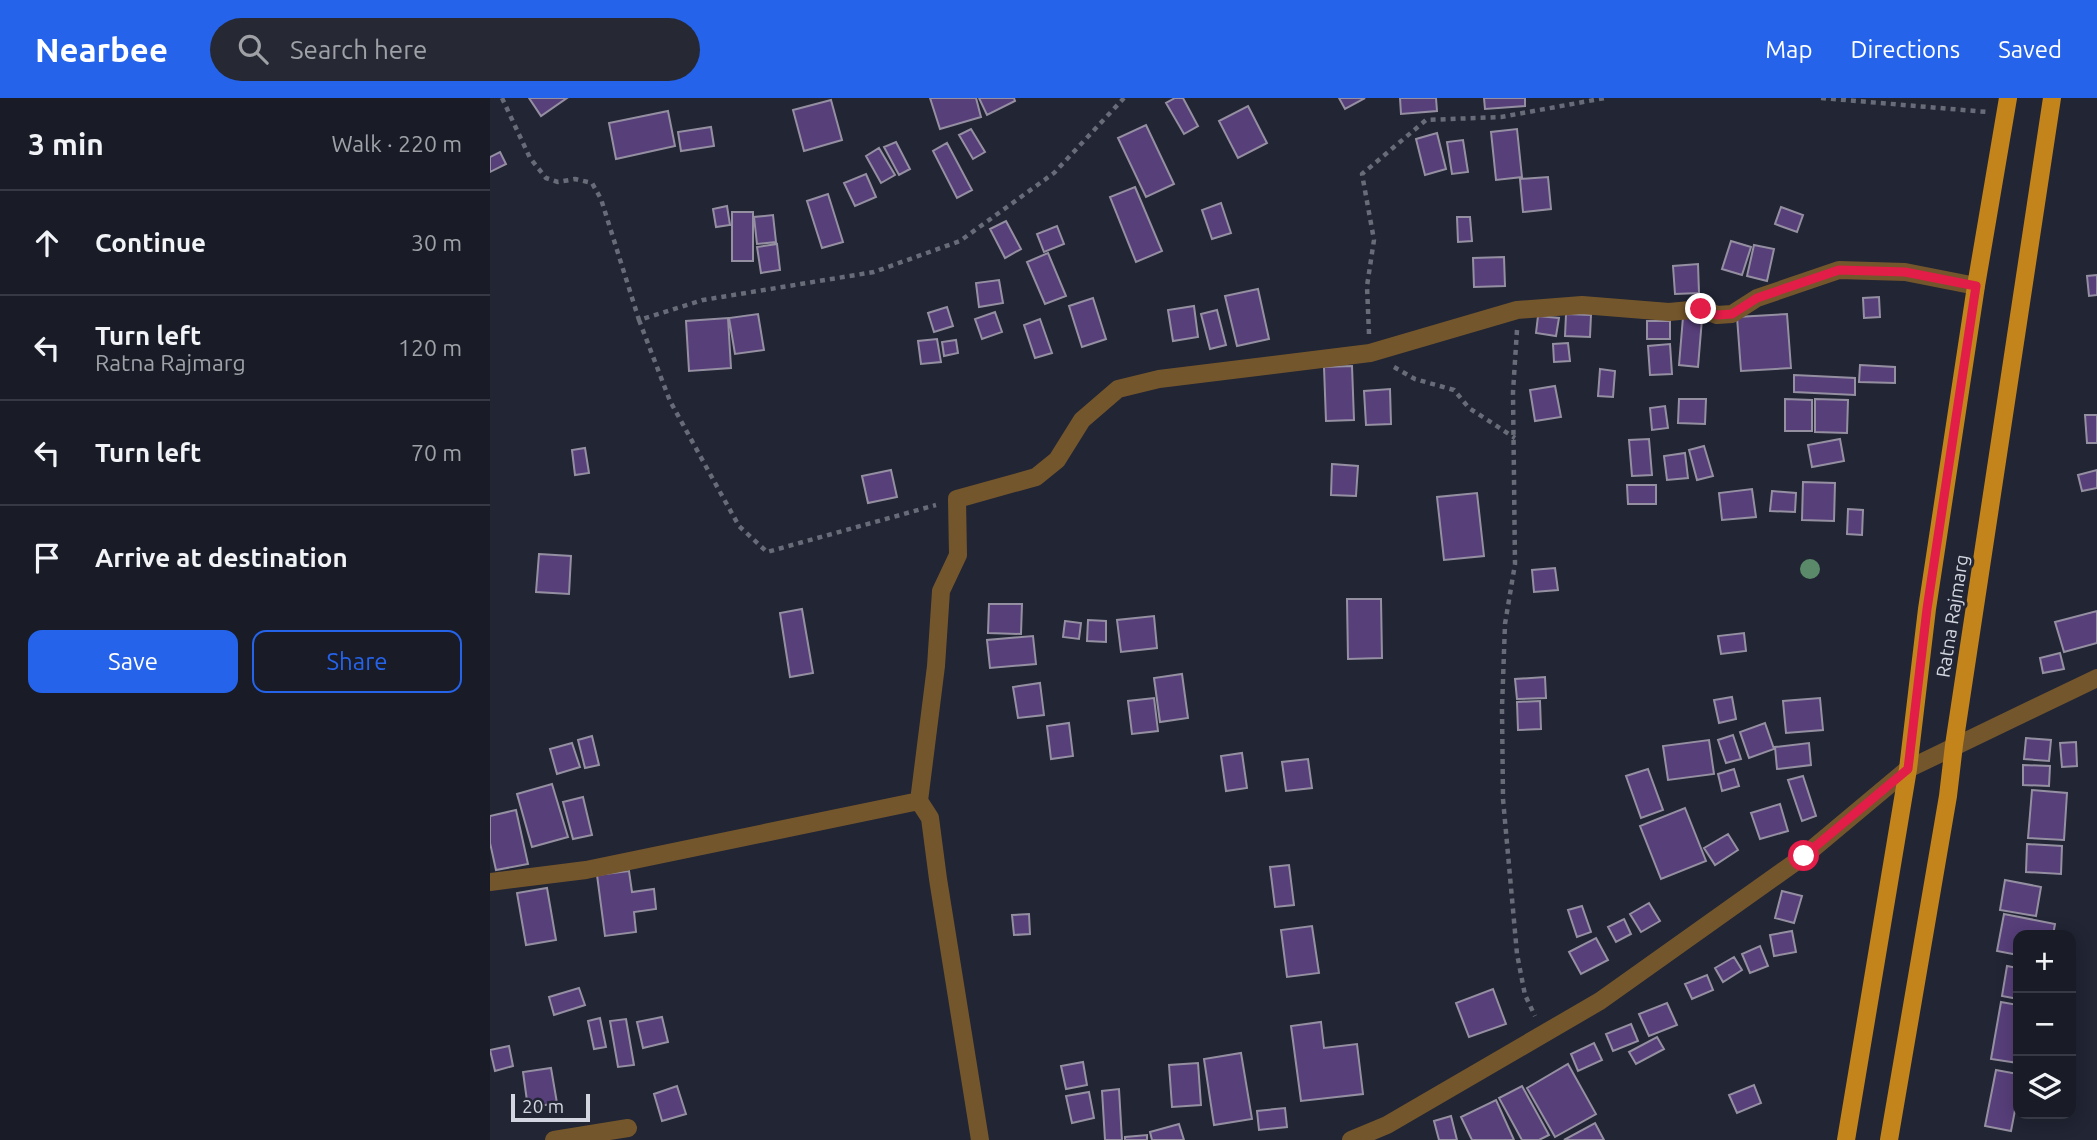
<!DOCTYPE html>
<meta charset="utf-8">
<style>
body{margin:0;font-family:Ubuntu,sans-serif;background:#262933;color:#f1f3f6}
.controls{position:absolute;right:21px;bottom:21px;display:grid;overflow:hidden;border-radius:14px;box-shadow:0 4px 18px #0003}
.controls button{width:63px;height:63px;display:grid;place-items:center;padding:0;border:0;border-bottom:2px solid #373a44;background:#191c27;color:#f1f3f6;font:35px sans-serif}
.scale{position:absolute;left:21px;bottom:18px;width:79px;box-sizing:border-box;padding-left:7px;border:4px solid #d3d6e0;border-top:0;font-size:19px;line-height:24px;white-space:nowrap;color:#d3d6e0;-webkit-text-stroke:5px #212534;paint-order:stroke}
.stop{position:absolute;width:21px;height:21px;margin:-16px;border:5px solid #e11d48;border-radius:50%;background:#fff}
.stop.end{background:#e11d48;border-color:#fff;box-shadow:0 2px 7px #0008}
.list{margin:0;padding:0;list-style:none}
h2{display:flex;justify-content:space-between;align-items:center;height:91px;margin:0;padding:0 28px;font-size:30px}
h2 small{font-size:23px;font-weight:400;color:#9fa1a7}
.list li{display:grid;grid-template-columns:46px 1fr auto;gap:21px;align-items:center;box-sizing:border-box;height:105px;padding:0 28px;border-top:2px solid #373a44}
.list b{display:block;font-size:26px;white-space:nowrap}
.list p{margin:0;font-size:23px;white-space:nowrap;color:#9fa1a7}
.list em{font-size:23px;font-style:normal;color:#9fa1a7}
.actions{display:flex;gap:14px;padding:21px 28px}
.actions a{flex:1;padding:16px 0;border:2px solid #2563eb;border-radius:14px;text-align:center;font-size:24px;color:#2563eb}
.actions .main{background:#2563eb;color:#fff}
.icon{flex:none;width:38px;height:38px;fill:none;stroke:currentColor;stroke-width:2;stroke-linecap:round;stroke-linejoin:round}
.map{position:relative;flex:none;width:1607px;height:1042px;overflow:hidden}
header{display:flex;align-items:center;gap:42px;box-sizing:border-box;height:98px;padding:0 35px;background:#2563eb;color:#fff}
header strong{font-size:33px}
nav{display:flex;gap:38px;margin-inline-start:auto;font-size:24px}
.search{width:490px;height:63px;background:#262933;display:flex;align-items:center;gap:18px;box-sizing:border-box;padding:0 24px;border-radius:38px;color:#9fa1a7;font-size:26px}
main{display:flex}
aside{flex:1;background:#191c27}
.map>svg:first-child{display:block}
.building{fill:#573f7a;stroke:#958fa2;stroke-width:2}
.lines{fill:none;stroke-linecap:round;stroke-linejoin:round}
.path{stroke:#686b78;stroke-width:4.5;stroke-dasharray:5 5;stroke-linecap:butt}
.street{stroke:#74562c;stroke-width:18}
.primary{stroke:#c2841b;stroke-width:18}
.tree{fill:#5b8a6a}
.route{stroke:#e11d48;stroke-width:9}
.labels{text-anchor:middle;stroke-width:6;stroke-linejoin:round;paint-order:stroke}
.street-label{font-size:19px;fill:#d3d6e0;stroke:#212534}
</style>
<header>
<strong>Nearbee</strong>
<div class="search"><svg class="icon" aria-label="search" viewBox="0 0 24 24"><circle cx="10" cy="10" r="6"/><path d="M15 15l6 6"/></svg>Search here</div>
<nav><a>Map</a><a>Directions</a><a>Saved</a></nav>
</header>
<main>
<aside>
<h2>3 min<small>Walk · 220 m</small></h2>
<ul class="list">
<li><svg class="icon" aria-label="ahead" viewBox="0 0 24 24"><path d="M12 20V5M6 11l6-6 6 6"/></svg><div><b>Continue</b></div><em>30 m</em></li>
<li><svg class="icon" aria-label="left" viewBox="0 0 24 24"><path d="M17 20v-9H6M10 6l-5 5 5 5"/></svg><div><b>Turn left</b><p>Ratna Rajmarg</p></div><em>120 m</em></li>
<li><svg class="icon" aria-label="left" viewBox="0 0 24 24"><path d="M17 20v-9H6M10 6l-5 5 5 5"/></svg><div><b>Turn left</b></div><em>70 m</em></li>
<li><svg class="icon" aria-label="arrive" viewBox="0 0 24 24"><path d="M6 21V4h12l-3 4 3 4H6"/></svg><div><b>Arrive at destination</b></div></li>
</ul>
<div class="actions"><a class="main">Save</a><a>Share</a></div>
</aside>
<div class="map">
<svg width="1607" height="1042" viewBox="0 0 1607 1042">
<rect width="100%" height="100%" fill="#212534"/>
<path class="building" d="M39 0H77L51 18Z
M440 0H486L491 19 450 31Z
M489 0H524L525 3 497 17Z
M685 0H693L708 28 694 36 676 5Z
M849 0H875L855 11Z
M910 0H946L947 13 911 16Z
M994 0H1035V8L995 11Z
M341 2 352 42 314 53 303 12Z
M758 8 777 45 748 60 729 23Z
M178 13 185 48 126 61 119 25Z
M656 27 684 86 656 99 628 40Z
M221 29 224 48 191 53 188 34Z
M481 31 495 54 483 61 469 37Z
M1027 31 1032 79 1006 82 1001 34Z
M947 35 956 71 935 77 926 41Z
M973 42 978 74 962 76 957 44Z
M406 44 420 71 409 77 394 49Z
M457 45 482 92 467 100 443 53Z
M389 50 405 77 391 85 376 58Z
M10 54 16 66 0 74V59Z
M376 76 386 99 365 108 354 85Z
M1058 79 1061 111 1033 114 1030 81Z
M645 89 672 153 646 164 620 99Z
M338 96 353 144 332 150 317 103Z
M731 105 741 135 722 141 712 112Z
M237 108 240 127 226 129 223 111Z
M1291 109 1313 117 1307 134 1285 126Z
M242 114H263V163H242Z
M283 117 286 144 267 146 264 119Z
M967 119H980L982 143 968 144Z
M516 123 531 151 515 160 500 131Z
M567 128 574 146 554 154 547 136Z
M1241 143 1261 149 1252 177 1232 171Z
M287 146 290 172 271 175 267 149Z
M1264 147 1284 151 1277 183 1257 178Z
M558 155 576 198 555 206 537 164Z
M1014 159 1015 188 984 189 983 160Z
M1208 166 1209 195 1185 196 1183 168Z
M1607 177V197L1599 198 1597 178Z
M509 182 513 205 489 209 486 185Z
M768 191 779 241 747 248 735 198Z
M1389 199 1390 219 1374 220 1373 200Z
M603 200 616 241 592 249 579 208Z
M704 208 708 239 683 243 678 212Z
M457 209 463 228 444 234 438 215Z
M727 212 736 247 720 251 711 216Z
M505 214 512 234 492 241 485 221Z
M268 216 274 252 245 256 239 220Z
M1076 216 1101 217 1100 239 1075 238Z
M1297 216 1301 270 1251 273 1247 219Z
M1048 218 1069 220 1066 238 1046 235Z
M1193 219 1212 221 1208 269 1189 267Z
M238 220 241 270 199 273 196 223Z
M550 221 562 255 545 260 534 227Z
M1157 223H1180V241H1157Z
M447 241 451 264 431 266 428 243Z
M466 242 468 255 454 258 452 244Z
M1078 245 1080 263 1064 264 1063 246Z
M1180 246 1182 276 1160 277 1158 248Z
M1370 267 1405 269V285L1369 284Z
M862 268 864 322 836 323 834 269Z
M1110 271 1125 273 1123 299 1108 298Z
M1304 277 1365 280V297L1304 294Z
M1065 288 1071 319 1045 323 1040 292Z
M900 291 901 326 876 327 874 293Z
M1189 301H1216L1215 326 1188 325Z
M1295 301 1322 302V333H1295Z
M1325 301 1358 302 1357 335 1325 334Z
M1175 308 1178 330 1162 332 1160 310Z
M1595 317H1607V345H1597Z
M1159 341 1162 377 1142 378 1139 342Z
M1350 341 1354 363 1322 369 1318 347Z
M1214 348 1223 378 1207 382 1199 352Z
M95 350 99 375 85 377 82 352Z
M1195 355 1198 380 1177 382 1174 358Z
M842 366 868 368 866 398 841 397Z
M401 372 407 399 378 405 372 378Z
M1607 372V390L1592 393 1588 377Z
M1313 384 1345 385 1344 423 1312 422Z
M1137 387H1166V406H1138Z
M1262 391 1266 419 1232 422 1229 395Z
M1282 393 1306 395 1305 414 1280 413Z
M987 395 994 458 954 462 947 399Z
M1358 411 1373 412 1372 437 1357 436Z
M49 456 81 458 79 496 46 494Z
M1065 470 1068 492 1044 494 1042 472Z
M857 501H891L892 560 858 561Z
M499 506H532L531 536 498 535Z
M312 511 323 575 300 579 290 515Z
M1607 513V545L1574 554 1565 524Z
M664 518 667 550 631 554 627 522Z
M598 522 616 523V544L597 543Z
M575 523 591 525 589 541 573 539Z
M1254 535 1256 553 1231 556 1228 538Z
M543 538 546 566 500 570 497 542Z
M1570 555 1574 571 1553 575 1550 560Z
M692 576 698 620 670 624 664 580Z
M1055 579 1056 600 1027 601 1025 581Z
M550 585 554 617 528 620 523 589Z
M1242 599 1246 621 1229 625 1224 602Z
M664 600 668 633 642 636 638 603Z
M1330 600 1333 632 1296 635 1293 603Z
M1050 603 1051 631 1028 632 1027 604Z
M579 625 583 658 561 661 557 628Z
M1275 625 1284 651 1259 660 1250 634Z
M1243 637 1251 661 1236 665 1228 642Z
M102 638 109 667 95 670 88 642Z
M1536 640 1561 642 1559 663 1534 661Z
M1219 642 1224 676 1178 682 1173 648Z
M1586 644 1587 668 1572 669 1570 645Z
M82 645 90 669 67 676 60 651Z
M1319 645 1321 667 1287 671 1285 649Z
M752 655 757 690 736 693 731 658Z
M818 661 822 690 796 693 792 664Z
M1533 667 1560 668 1559 688 1533 687Z
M1158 671 1173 712 1151 720 1136 678Z
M1244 671 1249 688 1232 693 1228 676Z
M1313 678 1326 718 1312 723 1298 682Z
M62 686 78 739 42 749 27 696Z
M1542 692 1577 695 1574 742 1538 740Z
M93 699 102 737 83 741 73 704Z
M1290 706 1298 733 1270 741 1261 715Z
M1195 710 1216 763 1171 781 1150 728Z
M26 712 38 766 6 772 0 745V718Z
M1238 736 1248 752 1225 767 1214 750Z
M1537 746 1572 748 1571 776 1536 774Z
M799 767 804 807 785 809 780 769Z
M139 773 142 794 164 791 166 811 144 814 146 834 115 838 107 777Z
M1515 782 1551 789 1546 818 1510 812Z
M57 790 66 842 36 847 27 795Z
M1292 793 1312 798 1304 825 1285 820Z
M1159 805 1170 823 1151 834 1140 816Z
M1092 808 1101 834 1087 839 1078 812Z
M539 816 540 836 524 837 522 817Z
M1514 816 1565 826 1563 837H1528V857L1507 853Z
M1134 821 1141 836 1126 844 1118 829Z
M822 828 829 875 797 879 791 832Z
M1302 833 1306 854 1284 858 1280 837Z
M1106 840 1118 862 1091 876 1079 854Z
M1270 848 1278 868 1260 875 1252 856Z
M1244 859 1252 872 1233 884 1225 870Z
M1517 868 1528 870V901L1512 898Z
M1217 877 1223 892 1202 901 1195 886Z
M89 890 95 907 64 917 59 899Z
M1003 891 1016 926 979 939 966 905Z
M1511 904 1528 907V965L1501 961Z
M1177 905 1187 927 1159 938 1149 916Z
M172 919 178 944 153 950 147 924Z
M110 920 116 949 104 951 98 923Z
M136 921 144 967 128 969 120 923Z
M831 924 834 950 867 946 873 996 811 1003 801 928Z
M1141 926 1148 943 1123 953 1116 936Z
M1167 939 1174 951 1146 966 1139 954Z
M1104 945 1112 962 1088 973 1081 956Z
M19 948 23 968 5 973 0 952Z
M751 955 762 1021 724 1027 714 961Z
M593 964 597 987 576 991 571 968Z
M708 965 711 1007 682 1009 679 967Z
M1078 966 1106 1016 1065 1039 1037 990Z
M61 970 67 1005 38 1010 33 974Z
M1506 972 1528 976V997L1521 1033 1495 1028Z
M1264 987 1271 1005 1247 1015 1239 997Z
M187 988 196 1016 172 1023 164 996Z
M1032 988 1059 1037 1049 1042H1032L1009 1000Z
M629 991 632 1042H615L612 993Z
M599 994 604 1020 582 1025 576 998Z
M1006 1002 1024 1042H982L971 1019Z
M795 1010 797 1029 769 1032 767 1013Z
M961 1018 967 1042H949L944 1023Z
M1105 1025 1114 1042H1074Z
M689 1026 694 1042H662L660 1034Z
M657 1037V1042H635V1039Z"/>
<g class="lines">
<path class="path" d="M12 0 40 60 56 80 68 84 85 81 102 85 111 101 149 222 213 202 384 174 470 143 564 75 634 0
M1331 0 1497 14
M149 222 180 303 230 394 249 428 277 454 446 407
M1027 232 1023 294 1025 466 1015 526 1012 610 1013 701 1027 856 1035 897 1045 918
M879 236 877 188 884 142 872 76 936 22 1011 19 1115 0
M904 269 925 281 964 292 979 310 1025 340"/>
<path class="street" d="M429 703 440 720 448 781 490 1042
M0 784 96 772 429 703 446 568 451 493 468 457 467 401 546 379 567 362 592 322 628 291 669 281 880 255 1027 212 1092 207 1179 214 1211 211 1227 217 1242 216 1267 200 1349 172 1415 174 1486 188
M64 1042 138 1030
M861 1042 897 1027 1110 903 1314 758 1418 671 1607 580"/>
<path class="primary" d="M1356 1042 1418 671 1437 511 1486 188 1518 0
M1399 1042 1458 698 1464 647 1562 0"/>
</g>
<circle class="tree" cx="1320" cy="471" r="10"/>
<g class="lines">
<path class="route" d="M1211 211 1227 217 1242 216 1267 200 1349 172 1415 174 1486 188 1437 511 1418 671 1314 758"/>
</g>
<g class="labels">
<g class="street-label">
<text transform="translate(1462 518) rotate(-81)" y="7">Ratna Rajmarg</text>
</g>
</g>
</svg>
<div class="controls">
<button>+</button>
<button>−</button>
<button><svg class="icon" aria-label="layers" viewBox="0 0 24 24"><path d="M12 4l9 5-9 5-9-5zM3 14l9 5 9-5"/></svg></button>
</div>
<div class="scale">20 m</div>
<div class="stop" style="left:1314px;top:758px"></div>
<div class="stop end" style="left:1211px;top:211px"></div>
</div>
</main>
